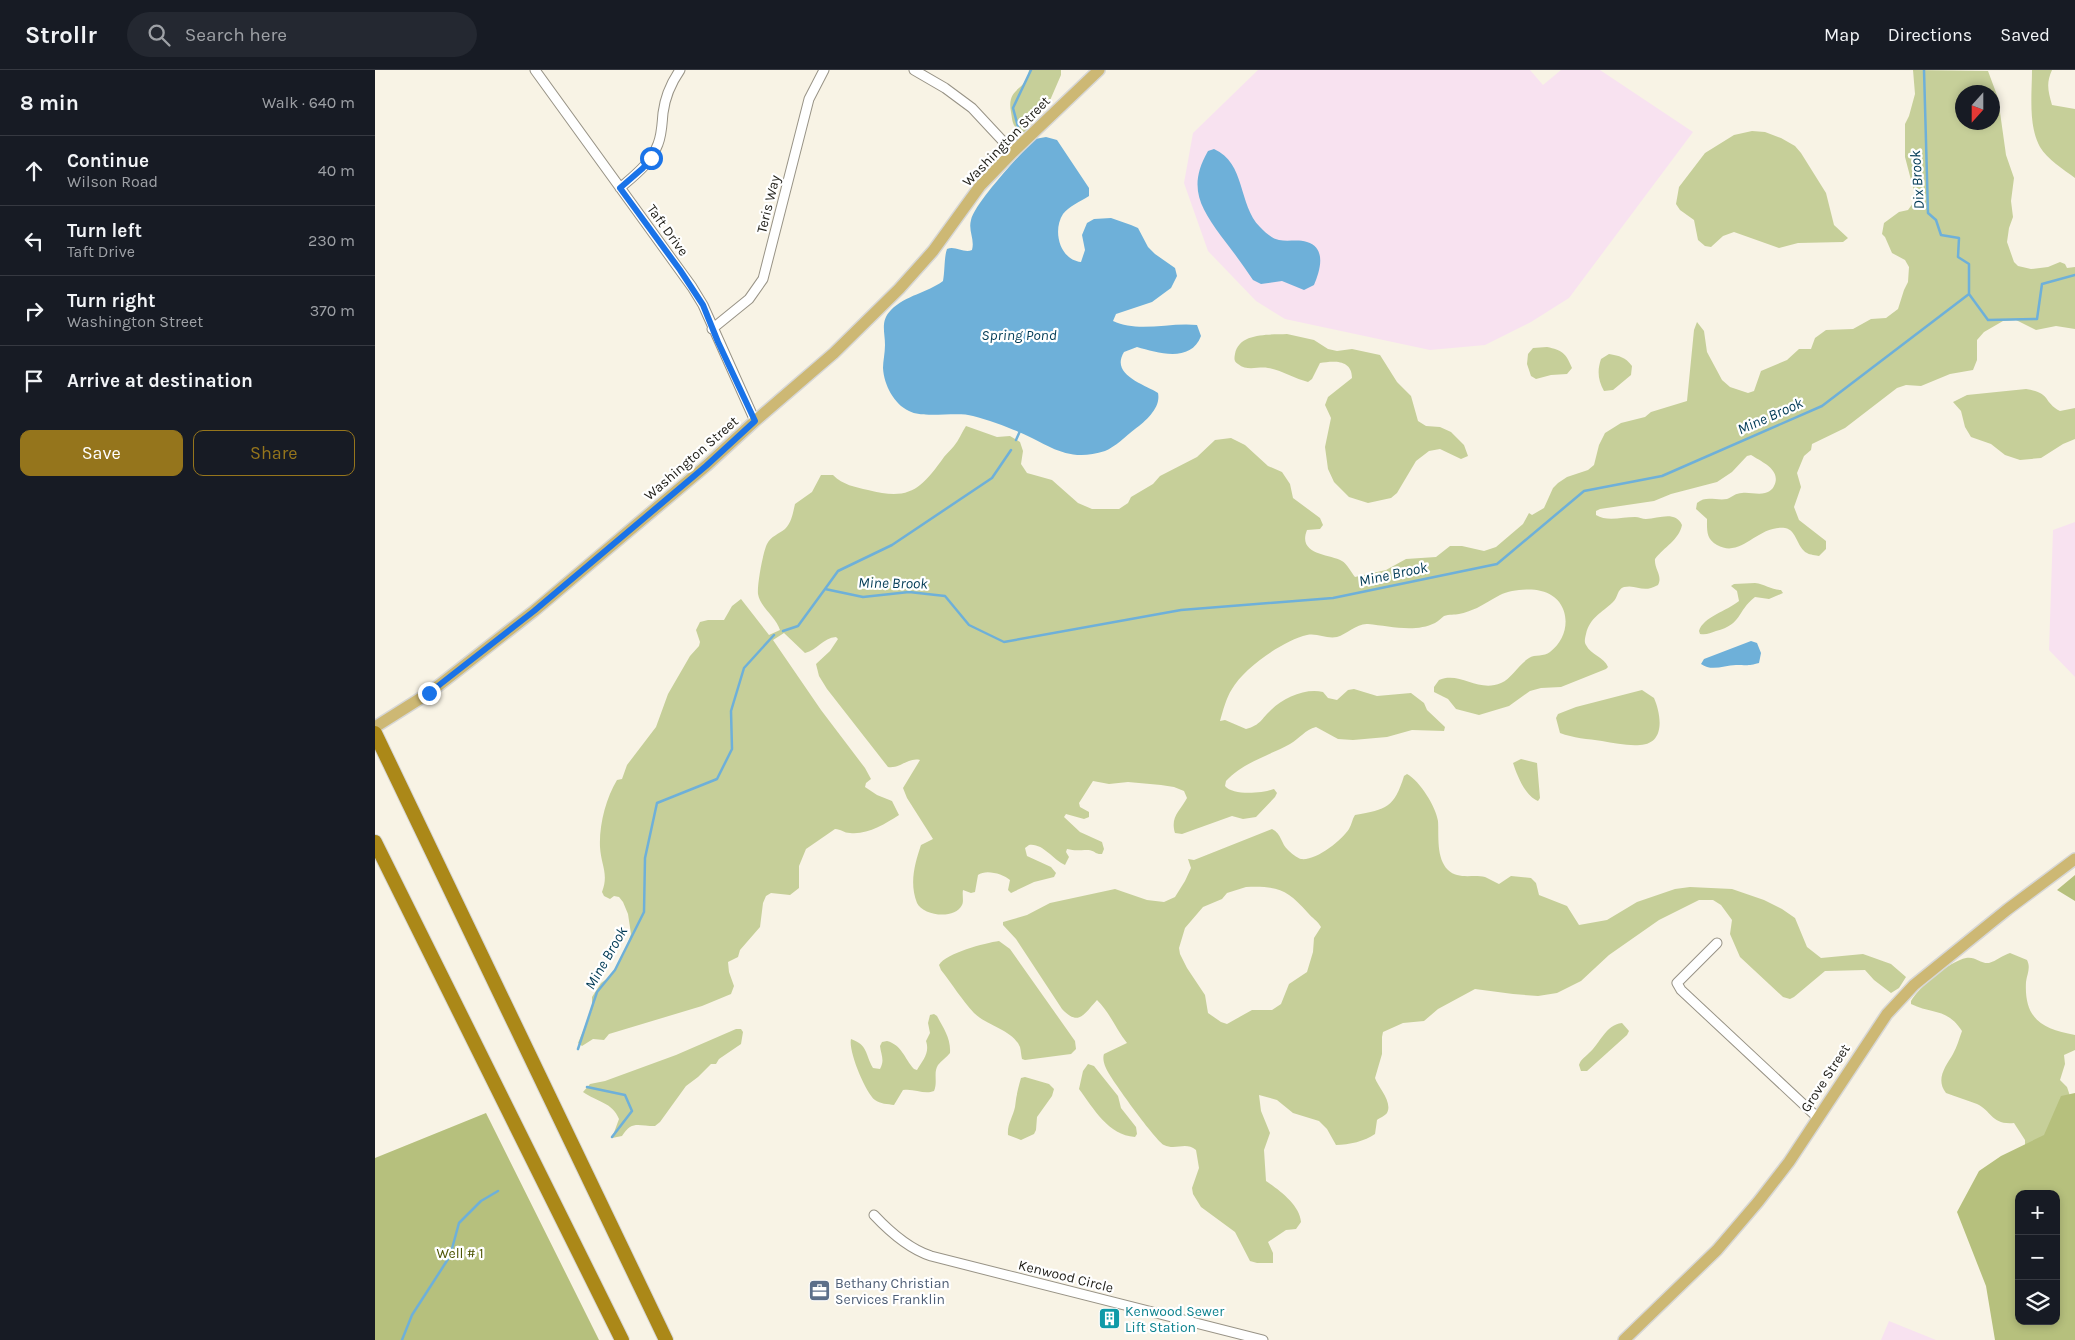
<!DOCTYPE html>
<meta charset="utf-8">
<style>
body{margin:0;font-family:Karla,sans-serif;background:#242831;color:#f1f3f6}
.controls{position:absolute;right:15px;bottom:15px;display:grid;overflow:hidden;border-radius:10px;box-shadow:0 2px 8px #0003}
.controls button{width:45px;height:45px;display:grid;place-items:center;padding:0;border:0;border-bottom:1px solid #363941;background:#171b24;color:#f1f3f6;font:25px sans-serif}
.compass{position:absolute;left:1580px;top:15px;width:45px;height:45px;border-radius:50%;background:#171b24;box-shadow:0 2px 8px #0003;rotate:201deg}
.stop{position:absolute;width:15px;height:15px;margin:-11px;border:4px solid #1a73e8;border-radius:50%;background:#fff}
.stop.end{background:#1a73e8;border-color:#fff;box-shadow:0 1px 5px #0008}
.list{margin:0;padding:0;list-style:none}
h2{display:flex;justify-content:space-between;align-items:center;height:65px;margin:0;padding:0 20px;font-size:21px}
h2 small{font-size:16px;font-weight:400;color:#9ea1a6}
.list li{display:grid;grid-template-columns:32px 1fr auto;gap:15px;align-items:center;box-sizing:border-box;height:70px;padding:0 20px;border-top:1px solid #363941}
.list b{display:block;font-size:19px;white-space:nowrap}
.list p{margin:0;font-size:16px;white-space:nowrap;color:#9ea1a6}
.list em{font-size:16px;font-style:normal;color:#9ea1a6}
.actions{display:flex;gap:10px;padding:15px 20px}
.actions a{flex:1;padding:11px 0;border:1px solid #95751c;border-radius:10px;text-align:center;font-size:18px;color:#95751c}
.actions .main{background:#95751c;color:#fff}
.icon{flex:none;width:28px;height:28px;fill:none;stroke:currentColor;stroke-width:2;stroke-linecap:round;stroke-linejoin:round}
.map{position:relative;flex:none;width:1700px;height:1270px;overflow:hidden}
header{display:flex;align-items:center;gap:30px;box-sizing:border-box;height:70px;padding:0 25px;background:#171b24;border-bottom:1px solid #363941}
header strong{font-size:24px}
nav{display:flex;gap:28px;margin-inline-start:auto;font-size:18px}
.search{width:350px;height:45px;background:#242831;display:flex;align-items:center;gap:12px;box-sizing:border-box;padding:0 18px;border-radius:28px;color:#9ea1a6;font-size:19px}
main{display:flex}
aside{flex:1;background:#171b24}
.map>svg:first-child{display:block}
.industrial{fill:#f8e2f0}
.green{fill:#c6cf99;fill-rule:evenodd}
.forest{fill:#b6c07d;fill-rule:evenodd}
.water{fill:#6eb0d9}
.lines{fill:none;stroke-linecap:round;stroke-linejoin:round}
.stream{stroke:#6eb0d9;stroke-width:2.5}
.minor-casing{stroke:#989386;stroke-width:11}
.major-casing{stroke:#d7d7d6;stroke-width:14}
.highway-casing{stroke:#d7d7d6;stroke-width:16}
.minor{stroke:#fff;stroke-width:9}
.major{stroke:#cdb874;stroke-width:11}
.highway{stroke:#ab8818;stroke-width:14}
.route{stroke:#1a73e8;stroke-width:6}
.labels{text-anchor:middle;stroke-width:4.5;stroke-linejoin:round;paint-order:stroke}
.street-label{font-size:14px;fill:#22211b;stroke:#fff}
.park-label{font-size:14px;fill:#4d5504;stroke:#fff}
.service-label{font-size:14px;fill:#4e5e75;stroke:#fff;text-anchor:start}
.culture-label{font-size:14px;fill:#0d838f;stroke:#fff;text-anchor:start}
.water-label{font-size:15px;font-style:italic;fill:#023b56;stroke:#fff}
</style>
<header>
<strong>Strollr</strong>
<div class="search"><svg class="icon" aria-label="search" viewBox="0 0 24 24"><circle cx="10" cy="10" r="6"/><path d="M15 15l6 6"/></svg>Search here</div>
<nav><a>Map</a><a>Directions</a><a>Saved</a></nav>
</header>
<main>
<aside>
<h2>8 min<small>Walk · 640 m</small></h2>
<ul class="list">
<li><svg class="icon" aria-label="ahead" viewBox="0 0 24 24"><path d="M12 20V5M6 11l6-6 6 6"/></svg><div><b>Continue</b><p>Wilson Road</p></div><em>40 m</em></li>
<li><svg class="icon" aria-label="left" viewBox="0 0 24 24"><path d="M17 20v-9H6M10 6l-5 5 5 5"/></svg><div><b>Turn left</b><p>Taft Drive</p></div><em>230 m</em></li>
<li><svg class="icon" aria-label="right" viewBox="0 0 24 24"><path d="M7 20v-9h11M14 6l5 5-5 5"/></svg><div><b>Turn right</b><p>Washington Street</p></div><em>370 m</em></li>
<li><svg class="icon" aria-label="arrive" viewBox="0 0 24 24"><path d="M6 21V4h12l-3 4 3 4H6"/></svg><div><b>Arrive at destination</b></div></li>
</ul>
<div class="actions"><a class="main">Save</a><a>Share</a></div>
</aside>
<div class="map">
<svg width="1700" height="1270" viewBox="0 0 1700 1270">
<rect width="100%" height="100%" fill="#f8f3e5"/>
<path class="industrial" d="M883 0H1155L1168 15 1186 0H1225L1318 62 1194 228 1156 252 1110 275 1055 280 910 249 881 231 833 181 809 113 818 63Z
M1700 452V607L1674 580 1678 460Z
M1514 1251 1561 1270H1506Z"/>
<path class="green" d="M654 0H686V5L673 35 661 47 650 63C637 57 638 54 636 42 631 16 653 21 654 0Z
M1538 0 1613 1 1623 28 1631 85 1639 108 1636 131 1638 147 1634 158 1632 172 1639 192 1643 196 1656 199 1673 197 1685 192 1690 194 1692 198 1700 197V259L1681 256 1661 260 1641 250 1628 251 1609 262 1602 270V290L1598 300 1575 304 1546 316 1531 315 1522 318 1470 358 1437 374 1436 380 1429 386 1422 403 1426 417 1419 437 1424 450 1451 471V479L1444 486C1441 485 1435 485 1432 483 1422 478 1422 460 1410 458 1382 455 1367 489 1342 475 1331 469 1332 460 1332 449L1321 439 1322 433C1331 425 1341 431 1352 429 1357 427 1361 423 1367 423 1374 422 1383 425 1390 423 1394 422 1398 419 1399 416 1407 400 1387 392 1376 385L1372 386 1357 402 1342 412 1296 424 1279 431 1225 439 1221 441V445C1232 452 1247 447 1260 447 1264 447 1267 449 1271 449 1283 449 1300 440 1307 455 1304 470 1289 477 1280 489 1279 499 1288 506 1283 515 1267 524 1263 514 1249 517 1242 519 1243 528 1238 532 1227 543 1215 547 1211 564 1210 568 1209 572 1211 575 1216 585 1229 587 1233 597L1231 599 1186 617 1166 618 1155 621 1134 636 1104 645 1081 639 1073 629 1059 622V617L1064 610C1085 601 1103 623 1126 613 1137 608 1143 595 1154 588 1160 584 1169 587 1175 582 1198 565 1196 528 1166 521 1154 518 1136 520 1125 525 1117 529 1110 534 1102 538 1096 540 1090 543 1084 544 1080 545 1074 544 1069 546 1066 548 1064 551 1060 553 1040 563 1014 556 993 554 982 553 972 564 962 567 951 569 943 563 932 565 909 570 869 598 857 619 851 628 848 641 845 651L850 650 871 659C886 655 886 649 896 640 909 627 931 618 948 622L953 628 962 630 973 620 979 619 1002 626 1036 623 1049 633 1052 640 1070 657 1069 661 1037 660 1012 667 978 670 963 669 941 657C930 660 925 668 915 674 895 685 867 693 851 711L850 716C858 726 888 723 899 719L902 723 900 727 881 747 868 749 857 746 807 764 800 763C795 747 805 741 812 728L809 721 799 717 786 715 753 712 734 714 718 711 704 733 705 737 714 742V747L709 749 691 744 689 747 705 762 727 772 729 779 727 784C721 785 718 779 712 780 704 780 700 781 692 779L691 782 694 787 690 795C677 789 668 773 654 775L650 778 652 786 676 797 681 803 679 807 659 812 636 823 633 820 635 810C628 804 611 799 603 805L600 822 596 823 588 820C587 825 589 831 587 835 580 850 548 846 542 833 534 813 540 793 546 775L558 769 532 728 528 718 545 690C533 687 525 699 513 697L452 619 444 606 441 594 455 581 463 569 461 567C448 568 442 580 430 583L409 563 398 570 446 640 490 698 496 709 491 713 490 717 502 725 517 731 524 745C510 754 492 765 475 763 469 763 466 759 460 759L431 779 424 796V818L415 825 396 823 391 826 388 833 385 857 365 880 363 887 353 892 354 902 359 916 356 924 327 936 234 964 229 970 218 969 207 976 203 973 217 940V927L226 913 236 906 249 884 256 864 253 844 248 832 244 827 239 826 235 829 229 826 227 822C234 804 226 795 225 777 224 755 231 728 242 710L247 709 252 695 281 657 293 624 315 586 324 576 325 572 321 560 325 552 333 550H349L357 536 366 529 394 565 405 560C401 547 385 537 383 524 382 515 388 482 392 474 396 466 404 464 410 459 417 452 418 442 420 434L437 422 446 405H458C468 415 480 417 493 420 535 431 546 419 569 387 572 383 576 380 579 376 584 370 587 362 591 356L622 367 635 366 645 372 648 381 646 394 652 403 677 410 703 433 717 439H744L753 433 756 427 778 414 785 406 822 387 840 370 856 368 870 375 893 396 907 402 915 414 918 428 945 448 948 455 945 459 932 460C922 485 954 484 967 491 972 494 976 502 980 507L1011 500 1031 489 1061 487 1075 476H1087L1109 481 1121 477 1148 454 1154 443 1157 445 1169 438 1178 418 1183 413 1192 407 1213 400 1219 395 1224 375 1230 363 1246 353 1270 347 1276 342 1312 331 1319 260 1322 252 1329 261 1332 282 1347 310 1355 317 1373 323 1379 321 1386 301 1412 290 1424 279H1436L1440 268 1451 260 1478 259 1496 249 1511 248 1523 239 1529 220 1533 212 1534 197 1530 190 1517 183 1510 167 1507 164 1509 153 1524 142 1533 140 1541 129 1530 87V54L1534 46 1540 24ZM1618 22V52H1588V22Z
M1657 0H1677C1671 13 1673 21 1677 35L1700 39V108C1689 100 1672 89 1665 77 1653 55 1657 24 1657 0Z
M1377 61 1390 62 1406 68 1420 76 1426 83 1451 123 1459 155 1473 168 1468 172 1423 173 1404 178 1359 162 1348 166 1336 177 1330 176 1323 170 1319 150 1305 140 1301 134 1304 117 1330 83 1359 65Z
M912 264 939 270 953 279 962 281 977 279 1005 285 1022 312 1036 326 1043 351 1051 356 1065 357 1076 362 1089 375 1093 386 1086 389 1065 379 1054 381 1041 391 1022 423 1016 428 993 433 974 427 959 412 953 399 950 377 956 348 950 335 953 327 977 308C977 289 958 291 945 293L937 309 933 312C920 309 906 300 893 298 883 296 873 302 863 294 859 292 859 289 860 284 864 262 895 265 912 264Z
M1172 277C1187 280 1191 283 1197 298L1192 304 1176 305 1161 309 1156 306 1152 294 1153 284 1158 278Z
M1234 284C1245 286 1250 287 1257 296L1256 305 1238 320 1229 321C1223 310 1222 301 1226 289Z
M1651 319C1677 323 1667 331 1685 341L1700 338V369L1688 374 1666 388 1645 390 1630 385 1616 374 1596 367 1590 357 1586 341 1578 332 1592 325Z
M1380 513C1390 514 1396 520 1406 520L1408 523 1394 529 1380 527C1361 542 1368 554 1341 561 1335 563 1332 565 1325 564L1324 561C1328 547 1352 541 1364 531L1362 521 1356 516 1359 514Z
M1267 620 1279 628C1286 644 1291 674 1265 675 1253 676 1239 673 1227 671 1213 669 1198 668 1185 663L1181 648 1183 644 1201 637Z
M1146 689 1162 693 1165 728 1163 731C1150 726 1142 705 1138 693Z
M1032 704C1045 711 1061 737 1063 751 1064 766 1061 788 1073 800 1083 810 1098 804 1110 807 1115 809 1119 812 1124 814L1136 806 1156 808 1161 813 1164 825 1192 836 1204 855 1232 850 1262 832 1300 819 1315 817 1357 819 1389 830 1407 839 1420 848 1432 877 1446 888 1488 884 1516 894 1531 907 1524 918 1516 923 1499 910 1490 900 1450 901 1419 927 1415 929 1408 927 1365 887 1355 864 1357 850 1346 835 1338 830H1324L1284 850 1234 885 1206 911 1182 923 1163 926 1138 924 1100 919 1063 939 1049 951 1028 953 1008 962 1007 967V984L1000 1008C1003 1017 1018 1032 1012 1043 1010 1046 1004 1048 1002 1050L1000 1064C990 1071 974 1075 961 1075L952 1059 944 1051 918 1043 902 1030 884 1025 886 1041 895 1063 889 1080 891 1111C904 1120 925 1135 926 1152L921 1159 911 1160 893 1172 898 1183V1193H882L875 1191 860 1162 826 1137 818 1124 817 1118 824 1098 821 1080C810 1071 801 1081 789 1075 780 1070 739 1013 733 1002 730 997 727 989 729 984L752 973C741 959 735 943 722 930 709 944 704 957 687 939L641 869 628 855V852L652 845 675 833 740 819 772 830 789 832 800 827 810 811 816 798 813 789 819 790 897 759C907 764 906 774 913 780 916 783 922 788 926 789 941 791 966 771 974 759 977 754 977 749 980 745 1012 739 1019 738 1029 706ZM871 817C903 816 912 819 933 843 937 848 943 851 946 857L939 868 938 882 932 902 914 914 906 934 897 940H877L852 954 846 952 833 943 830 925 812 898 805 884 804 878 810 858 828 837 847 829 852 823Z
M624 871 635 879 700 971 701 979 696 984 650 990 647 989C646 985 646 981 645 977 638 960 612 956 599 943 587 930 577 914 566 900L564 895C571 883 610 873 624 871Z
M1635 883 1652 890C1656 898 1652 904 1651 912 1649 949 1667 959 1700 965V980L1689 985 1690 994 1685 1010 1692 1017 1700 1041 1681 1124H1644L1611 1178 1650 1080V1070L1639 1053C1616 1055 1617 1041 1602 1034 1592 1030 1581 1027 1571 1023 1560 1009 1571 996 1578 984 1582 977 1584 969 1587 961 1571 937 1558 945 1536 934V931C1544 917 1575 891 1591 888 1600 886 1606 894 1614 893 1621 891 1628 885 1635 883Z
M559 944 562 946C569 959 576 969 575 983 572 987 566 991 563 995 558 1003 563 1012 559 1021 549 1025 539 1018 528 1020L519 1035C513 1034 505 1034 500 1030 490 1022 473 980 476 969 493 975 490 984 498 998L505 999C510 990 506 985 505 976L507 972 512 971C527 975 529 988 539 999L542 1000C548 990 555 983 551 971L555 963 553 953 555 945Z
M1247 953 1254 961 1252 965 1212 1001H1206L1204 995C1206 989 1209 988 1214 983 1225 974 1230 955 1247 953Z
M361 959H366L368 962 366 974 344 989 341 994H336L323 1007 311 1016 285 1052 280 1056C263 1056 257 1050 247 1066L237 1068 244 1049C237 1032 222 1032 208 1022L215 1014 230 1011 301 985Z
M713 994 719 996 743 1026 746 1038 761 1057 762 1064 760 1067C733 1065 719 1039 704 1019L708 1001Z
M650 1007 674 1014 679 1019 677 1026 662 1047 661 1060 659 1064 646 1070 633 1065C632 1054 638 1047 640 1037 641 1027 643 1018 646 1008Z"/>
<path class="forest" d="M1700 805V831L1682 820Z
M1700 1023V1270H1620L1611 1216 1582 1142 1604 1101 1626 1086 1669 1065 1686 1026ZM1644 1124H1681V1251H1644Z
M111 1043 224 1270H0V1088Z"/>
<path class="water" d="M671 67 682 70 714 118V126C706 131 693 137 688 144 677 161 685 190 706 192L710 180 707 165 712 153 719 149 736 148 756 155 763 158 773 177 780 184 800 198 802 206 796 218 777 232 741 244 738 251C763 263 795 252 822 255L826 266C816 293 783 283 762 277L749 282C735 305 769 314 783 323 786 337 772 350 760 359 751 366 740 377 730 381 693 393 676 376 644 362 630 356 613 350 598 346 582 341 549 349 534 341 519 334 509 315 508 298 508 291 510 283 510 275 510 262 505 251 516 240 531 225 552 223 568 211 570 201 569 187 572 179 580 175 589 184 597 180 600 169 593 161 596 150 600 133 642 88 656 73L660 69Z
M839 79C871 93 863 135 885 157 891 163 896 168 904 170 913 172 923 169 932 172 952 178 945 201 939 215L929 220 907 211 886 214 878 210C868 195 857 180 846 166 824 136 813 116 833 81Z
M1376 571 1382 573 1386 583 1384 593C1374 596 1372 595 1361 595 1349 595 1337 602 1326 594L1329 589Z"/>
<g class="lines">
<path class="stream" d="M1549 0 1553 143 1561 150 1566 165 1584 168 1583 187 1594 194V224
M645 64 638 38 656 0
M1594 224 1613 250 1662 249 1667 214 1700 205
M641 370 645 361
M450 519 463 501 517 475 617 408 636 380
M408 561 423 556 450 519 488 527 534 522 570 526 594 555 629 572 806 540 958 528 1122 494 1209 421 1287 406 1447 336 1594 224
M203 979 222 922 240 900 269 842 270 788 282 733 342 709 357 679 356 641 369 598 399 565
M212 1017 250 1025 257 1041 237 1067
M27 1270 37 1245 75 1186 84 1153 106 1131 123 1121"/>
<defs>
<path id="minor" d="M160 0 317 217 328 235 380 351
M539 0 570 18 597 38 638 82
M245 118C260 105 276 93 283 74 287 64 287 53 288 43 290 27 296 13 305 0
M337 259 374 229 388 209 434 29 449 0
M1342 873 1302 913 1306 920 1442 1047
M499 1145C515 1162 534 1179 556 1186L888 1270"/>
<path id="major" d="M0 657 54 623 159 541 331 396 380 351 459 283 524 219 558 181 605 116 638 82 724 0
M1249 1270 1342 1180 1383 1132 1414 1092 1512 944 1539 915 1633 839 1700 789"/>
<path id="highway" d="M0 663 291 1270
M0 772 247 1270"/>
</defs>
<use href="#minor" class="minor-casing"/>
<use href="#major" class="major-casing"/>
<use href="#highway" class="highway-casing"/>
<use href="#minor" class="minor"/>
<use href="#major" class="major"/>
<use href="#highway" class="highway"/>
</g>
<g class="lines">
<path class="route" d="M54 623 159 541 331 396 380 351 343 272 328 235 305 200 245 118 268 98 276 88"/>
</g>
<defs>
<symbol id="office-square" viewBox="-11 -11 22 22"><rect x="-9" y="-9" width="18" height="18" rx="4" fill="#5c6f8a" stroke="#fff"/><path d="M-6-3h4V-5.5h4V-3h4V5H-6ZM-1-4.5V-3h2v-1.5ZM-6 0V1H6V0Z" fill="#fff"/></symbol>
<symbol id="building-square" viewBox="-11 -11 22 22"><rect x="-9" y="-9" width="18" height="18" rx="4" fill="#0f9aa8" stroke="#fff"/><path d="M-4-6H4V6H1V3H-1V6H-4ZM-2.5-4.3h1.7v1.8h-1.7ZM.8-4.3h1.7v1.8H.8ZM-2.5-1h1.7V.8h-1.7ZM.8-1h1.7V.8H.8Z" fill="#fff"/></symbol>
</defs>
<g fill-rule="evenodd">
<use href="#office-square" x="432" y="1208" width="25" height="25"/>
<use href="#building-square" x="722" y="1236" width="25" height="25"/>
</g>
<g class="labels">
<g class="street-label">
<text transform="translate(631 71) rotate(-46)" y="5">Washington Street</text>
<text transform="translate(393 134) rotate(-76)" y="5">Teris Way</text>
<text transform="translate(293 160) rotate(54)" y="5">Taft Drive</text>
<text transform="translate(316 388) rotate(-41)" y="5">Washington Street</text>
<text transform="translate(1450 1008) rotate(-57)" y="5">Grove Street</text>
<text transform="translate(691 1206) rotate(14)" y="5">Kenwood Circle</text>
</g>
<g class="park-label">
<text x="85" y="1188">Well # 1</text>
</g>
<g class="service-label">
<text x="460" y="1218">Bethany Christian<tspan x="460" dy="16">Services Franklin</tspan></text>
</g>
<g class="culture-label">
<text x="750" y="1246">Kenwood Sewer<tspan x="750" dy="16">Lift Station</tspan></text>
</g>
<g class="water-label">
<text transform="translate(1542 110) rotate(-94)" y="5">Dix Brook</text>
<text x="644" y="270">Spring Pond</text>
<text transform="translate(1395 346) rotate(-24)" y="5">Mine Brook</text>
<text transform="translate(1018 504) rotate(-12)" y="5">Mine Brook</text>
<text transform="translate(518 513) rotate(1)" y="5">Mine Brook</text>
<text transform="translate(231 888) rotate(-60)" y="5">Mine Brook</text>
</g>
</g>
</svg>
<div class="controls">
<button>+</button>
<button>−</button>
<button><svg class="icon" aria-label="layers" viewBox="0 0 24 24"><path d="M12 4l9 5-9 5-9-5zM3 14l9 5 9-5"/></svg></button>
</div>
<svg class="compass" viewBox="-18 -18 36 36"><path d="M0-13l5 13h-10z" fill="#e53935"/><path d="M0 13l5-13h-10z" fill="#9ea1a6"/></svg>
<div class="stop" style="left:276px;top:88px"></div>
<div class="stop end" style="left:54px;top:623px"></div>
</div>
</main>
